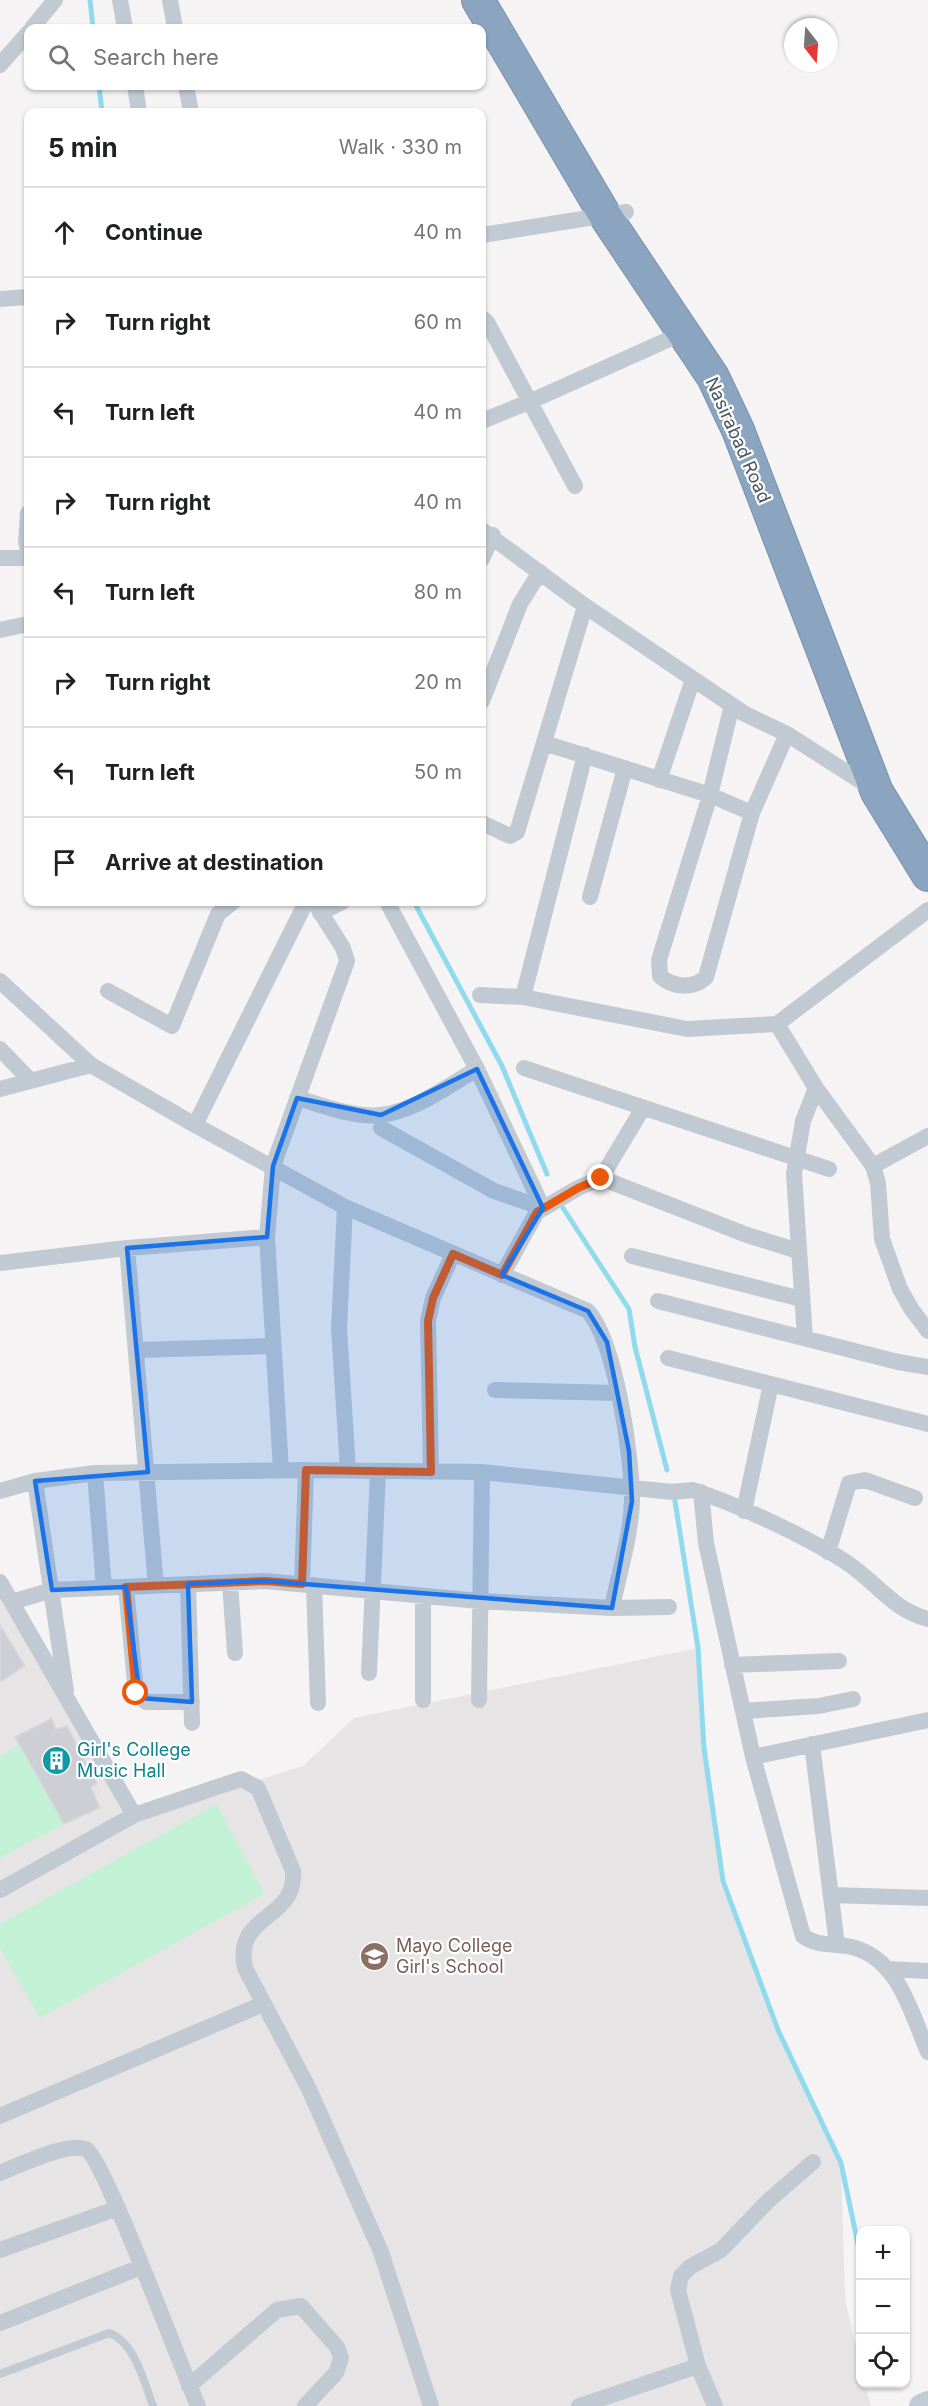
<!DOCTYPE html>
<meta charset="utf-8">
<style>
body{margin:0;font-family:Inter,sans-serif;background:#f2f2f2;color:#202124}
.controls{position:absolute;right:18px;bottom:18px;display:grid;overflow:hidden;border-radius:12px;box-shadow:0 2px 4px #0004}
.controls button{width:54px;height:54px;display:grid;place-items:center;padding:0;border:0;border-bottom:2px solid #e0e0e0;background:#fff;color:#202124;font:30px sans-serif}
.compass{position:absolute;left:784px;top:18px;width:54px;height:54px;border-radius:50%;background:#fff;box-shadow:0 2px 4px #0004;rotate:163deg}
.stop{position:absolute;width:18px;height:18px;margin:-14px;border:4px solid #ea580c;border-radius:50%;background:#fff}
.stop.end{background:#ea580c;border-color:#fff;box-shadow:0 2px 6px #0008}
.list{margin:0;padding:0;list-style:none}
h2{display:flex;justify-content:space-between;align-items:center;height:78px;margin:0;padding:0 24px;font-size:26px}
h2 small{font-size:20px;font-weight:400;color:#757577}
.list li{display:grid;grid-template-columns:39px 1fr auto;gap:18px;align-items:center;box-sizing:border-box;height:90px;padding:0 24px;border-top:2px solid #e0e0e0}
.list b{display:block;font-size:22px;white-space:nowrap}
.list em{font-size:20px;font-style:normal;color:#757577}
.icon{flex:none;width:33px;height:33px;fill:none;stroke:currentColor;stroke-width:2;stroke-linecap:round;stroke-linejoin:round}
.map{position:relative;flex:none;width:928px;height:2406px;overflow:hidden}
.search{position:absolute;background:#fff;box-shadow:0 2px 4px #0004;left:24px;top:24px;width:462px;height:66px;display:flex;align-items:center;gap:15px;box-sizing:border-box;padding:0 21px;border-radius:12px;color:#757577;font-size:22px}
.panel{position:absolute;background:#fff;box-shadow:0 2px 4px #0004;left:24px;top:108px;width:462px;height:798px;border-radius:12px}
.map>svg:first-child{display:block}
.education{fill:#e6e4e5}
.green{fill:#c3f1d5}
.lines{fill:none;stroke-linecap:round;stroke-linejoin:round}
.stream{stroke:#90daee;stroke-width:5}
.building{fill:#cdcfd5;stroke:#d7d9de;stroke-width:1.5}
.highway-casing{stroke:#7690ad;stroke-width:34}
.lane{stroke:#c1cad2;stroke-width:8}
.street{stroke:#c1cad2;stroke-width:16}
.secondary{stroke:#c1cbd6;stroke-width:24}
.highway{stroke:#8ba5c1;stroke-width:32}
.route{stroke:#ea580c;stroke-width:8}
.marked{fill:#1a73e8;fill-opacity:0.2;stroke:#1a73e8;stroke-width:4.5;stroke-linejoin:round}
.labels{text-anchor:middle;stroke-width:4.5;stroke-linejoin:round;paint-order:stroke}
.street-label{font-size:18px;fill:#4a5661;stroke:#fff}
.culture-label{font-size:18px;fill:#0d838f;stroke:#fff;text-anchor:start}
.education-label{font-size:18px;fill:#785e54;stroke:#fff;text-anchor:start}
</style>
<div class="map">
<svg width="928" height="2406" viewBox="0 0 928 2406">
<rect width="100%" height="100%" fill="#f5f3f3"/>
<path class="education" d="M0 1591 134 1819 303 1766 354 1718 698 1648 704 1748 723 1881 778 2030 841 2163 845 2299 860 2364V2384H865L871 2406H0Z"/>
<path class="green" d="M20 1744 64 1824 0 1858V1756Z
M217 1804 264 1894 40 2018 0 1948V1924Z"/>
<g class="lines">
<path class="stream" d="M90 0 93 28
M99 86 102 112
M414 902 502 1066 547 1174
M563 1208 629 1309 635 1347 667 1470
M675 1501 698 1648 704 1748 723 1881 778 2030 841 2163 860 2254"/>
</g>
<path class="building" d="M0 1625 25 1666 0 1682Z
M52 1718 56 1729 67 1726 97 1784 91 1787 100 1808 64 1824 15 1737Z"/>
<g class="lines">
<defs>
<path id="highway" d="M478 0 606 217 713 377 738 430 877 792 928 875"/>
</defs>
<use href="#highway" class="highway-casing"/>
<path class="lane" d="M0 2374 109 2333C135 2342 144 2382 153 2406"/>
<path class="street" d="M120 0 125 28
M170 0 175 28
M32 28 55 0
M0 65 28 33
M135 86 139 112
M186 86 191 112
M482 235 626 212
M0 299 28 297
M482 318 487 322 575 486
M482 421 529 402 683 333
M28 513 26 542 28 550
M482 530 585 606 745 714 787 734 873 789
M0 558H28
M482 559 493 535
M0 630 28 624
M482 701 520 604 540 572
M732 705 710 795 659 960 660 976C673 988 694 989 706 977L752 813 787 734
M544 743 710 795 752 813
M659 780 693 679
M482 823 510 836 517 832 585 606
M590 897 625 768
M387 902 477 1069 543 1208
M928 910 777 1024 816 1088 873 1166 878 1183 882 1239 900 1289 912 1310 928 1331
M320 913 342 902
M0 981 91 1065 195 1125 345 1207 588 1311C616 1343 632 1457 632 1500 631 1536 619 1573 612 1608
M108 991 172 1026 218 914 233 902
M480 995 523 997 687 1029 777 1024
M523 997 585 755
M0 1049 31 1081
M524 1068 829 1169
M0 1089 91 1065
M297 1098C323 1105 353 1118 380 1115 414 1112 449 1085 477 1069
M195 1125 306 902
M381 1128 494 1191 543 1208
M873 1166 928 1136
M601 1178 747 1235 798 1251
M345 1207 339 1328 348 1470
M267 1237 281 1470
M127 1248 156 1586
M632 1256 801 1299
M0 1263 127 1248 267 1237 273 1166 347 961 343 948 314 902
M502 1275 537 1212 578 1188 601 1178 643 1108
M658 1301 898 1362 928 1367
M805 1338 794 1174 803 1121 816 1088
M137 1350 271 1346
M668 1358 928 1424
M495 1390 617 1393
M431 1472 428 1321 433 1298 453 1254
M95 1473 104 1588
M35 1481 66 1691
M0 1491 35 1481 95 1473 306 1470 482 1472 672 1492 693 1490C739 1505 805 1536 846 1562 875 1581 894 1611 928 1619
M701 1492 706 1543 753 1757 803 1936C818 1947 834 1943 852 1947 899 1959 911 2013 928 2052
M744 1511 771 1384
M828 1552 849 1483 865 1480 915 1498
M0 1582 134 1815
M230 1583 235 1653
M188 1584 192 1723
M302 1584 306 1470
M314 1585 318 1703
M126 1587 136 1693 146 1702H192
M12 1602 52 1590 265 1581 479 1601 612 1608 669 1607
M732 1665 839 1661
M369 1673 378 1471
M423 1700V1596
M479 1700 482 1472
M743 1711 819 1706 853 1699
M812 1744 837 1945
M753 1757 928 1720
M0 1890 134 1815 241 1779 258 1788 293 1871C297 1921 233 1913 245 1968L309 2089 381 2252 431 2406
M831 1895 928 1898
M887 1969 928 1971
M0 2116 263 2004
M0 2173C18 2166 70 2140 87 2150 104 2160 183 2372 198 2406
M0 2250 118 2208
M0 2323 141 2267
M698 2366 678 2290 681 2276 690 2267 721 2250 768 2201 813 2162
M189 2386 277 2310 301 2306 337 2347 341 2358 336 2373 305 2406
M579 2406 698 2366 715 2406"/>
<path class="secondary" d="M921 2406 928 2403"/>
<use href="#highway" class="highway"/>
</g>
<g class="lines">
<path class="route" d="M136 1693 126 1587 265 1581 302 1584 306 1470 431 1472 428 1321 433 1298 453 1254 502 1275 537 1212 578 1188 601 1178"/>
</g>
<path class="marked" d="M477 1069 543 1208 502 1275 588 1311 607 1342 629 1451 632 1501 612 1608 265 1581 188 1584 192 1702 140 1698 126 1587 52 1590 35 1481 148 1472 127 1248 267 1237 273 1166 297 1098 381 1115Z"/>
<defs>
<symbol id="building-disc" viewBox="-11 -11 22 22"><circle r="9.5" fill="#0f9aa8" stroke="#fff"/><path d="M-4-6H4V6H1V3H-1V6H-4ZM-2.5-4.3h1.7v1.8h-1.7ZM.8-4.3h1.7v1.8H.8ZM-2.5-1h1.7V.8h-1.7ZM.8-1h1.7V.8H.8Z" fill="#fff"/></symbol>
<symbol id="school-disc" viewBox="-11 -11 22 22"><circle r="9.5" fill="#8d6e63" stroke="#fff"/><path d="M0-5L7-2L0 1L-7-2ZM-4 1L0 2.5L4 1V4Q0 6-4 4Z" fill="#fff"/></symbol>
</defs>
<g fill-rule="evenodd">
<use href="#building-disc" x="40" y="1744" width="33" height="33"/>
<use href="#school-disc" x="358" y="1940" width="33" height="33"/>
</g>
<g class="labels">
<g class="street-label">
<text transform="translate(738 440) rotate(66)" y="6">Nasirabad Road</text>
</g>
<g class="culture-label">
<text x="77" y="1756">Girl's College<tspan x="77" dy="21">Music Hall</tspan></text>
</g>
<g class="education-label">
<text x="396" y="1952">Mayo College<tspan x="396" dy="21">Girl's School</tspan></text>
</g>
</g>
</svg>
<div class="controls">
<button>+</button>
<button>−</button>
<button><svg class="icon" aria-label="locate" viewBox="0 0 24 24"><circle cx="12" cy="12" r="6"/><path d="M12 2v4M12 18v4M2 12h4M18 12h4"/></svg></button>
</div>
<svg class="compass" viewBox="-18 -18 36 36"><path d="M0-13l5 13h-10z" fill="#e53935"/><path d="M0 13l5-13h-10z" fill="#757577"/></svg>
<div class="stop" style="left:136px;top:1693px"></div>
<div class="stop end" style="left:601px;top:1178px"></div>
<div class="search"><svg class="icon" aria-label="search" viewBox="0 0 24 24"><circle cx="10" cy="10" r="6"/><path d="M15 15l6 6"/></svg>Search here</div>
<section class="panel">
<h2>5 min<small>Walk · 330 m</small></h2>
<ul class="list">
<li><svg class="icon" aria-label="ahead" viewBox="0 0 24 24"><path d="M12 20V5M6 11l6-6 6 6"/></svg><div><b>Continue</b></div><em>40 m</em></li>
<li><svg class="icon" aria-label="right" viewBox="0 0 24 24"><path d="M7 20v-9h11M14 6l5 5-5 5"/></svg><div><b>Turn right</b></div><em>60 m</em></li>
<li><svg class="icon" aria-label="left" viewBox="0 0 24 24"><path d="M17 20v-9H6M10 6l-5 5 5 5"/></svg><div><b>Turn left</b></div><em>40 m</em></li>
<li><svg class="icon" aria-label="right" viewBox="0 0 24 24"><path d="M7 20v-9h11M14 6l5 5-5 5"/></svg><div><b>Turn right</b></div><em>40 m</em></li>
<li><svg class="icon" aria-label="left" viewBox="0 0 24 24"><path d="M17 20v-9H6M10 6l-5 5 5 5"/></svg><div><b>Turn left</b></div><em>80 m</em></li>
<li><svg class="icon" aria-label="right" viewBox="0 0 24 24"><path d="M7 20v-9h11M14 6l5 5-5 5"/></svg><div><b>Turn right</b></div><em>20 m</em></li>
<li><svg class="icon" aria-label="left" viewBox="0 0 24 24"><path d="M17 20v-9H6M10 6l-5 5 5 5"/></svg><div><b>Turn left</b></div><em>50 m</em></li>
<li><svg class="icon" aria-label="arrive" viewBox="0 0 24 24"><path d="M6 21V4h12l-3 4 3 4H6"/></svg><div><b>Arrive at destination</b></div></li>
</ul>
</section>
</div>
